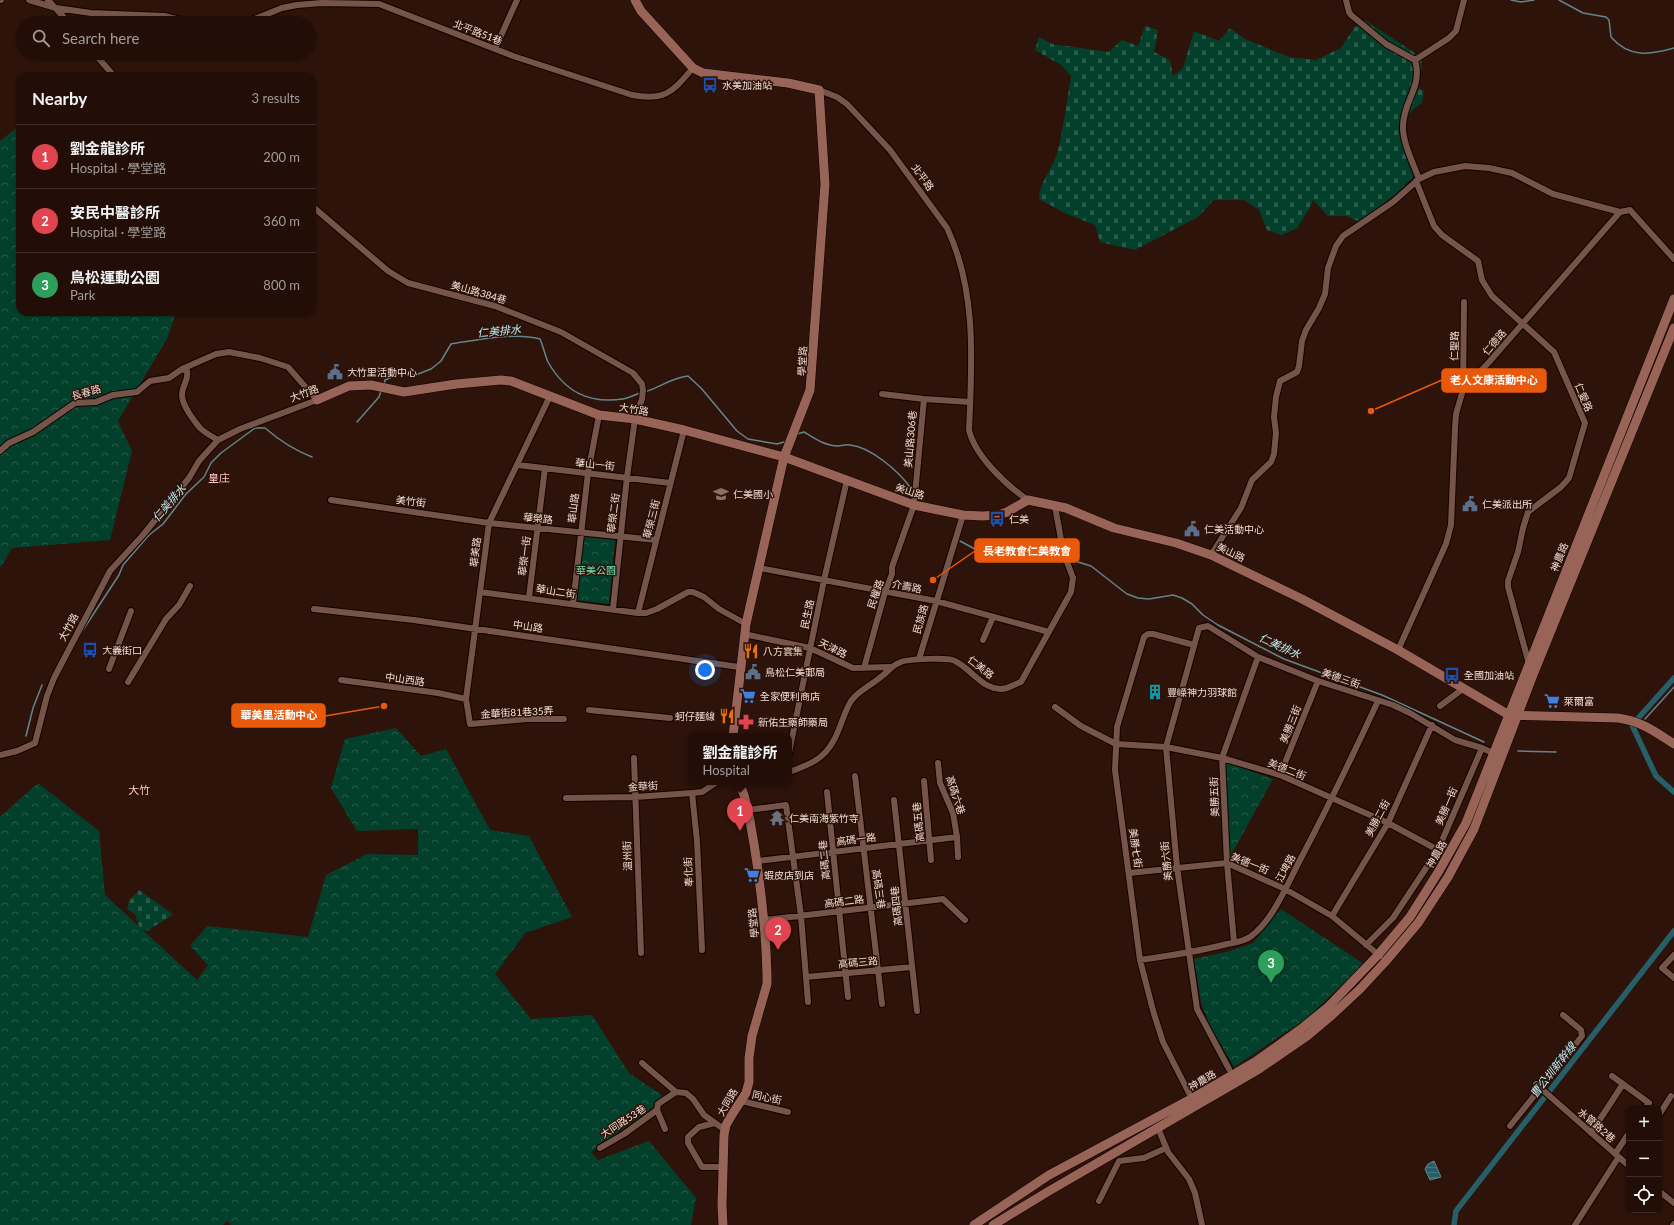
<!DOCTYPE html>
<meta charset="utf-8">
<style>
body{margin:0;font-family:Lato,"Noto Sans TC",sans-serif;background:#2e1c15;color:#f1f3f6}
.controls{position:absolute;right:12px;bottom:12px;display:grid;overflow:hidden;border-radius:8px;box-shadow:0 1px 3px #0004}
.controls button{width:36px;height:36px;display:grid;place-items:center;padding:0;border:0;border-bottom:1px solid #3f2e28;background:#220e07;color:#f1f3f6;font:20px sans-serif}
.you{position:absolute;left:705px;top:670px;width:14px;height:14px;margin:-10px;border:3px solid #fff;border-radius:50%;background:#1a73e8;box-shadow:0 0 0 6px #1a73e833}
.badge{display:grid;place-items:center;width:26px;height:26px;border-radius:50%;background:#f49aa0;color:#fff;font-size:13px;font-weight:700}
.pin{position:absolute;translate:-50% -33px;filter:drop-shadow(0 1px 2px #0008)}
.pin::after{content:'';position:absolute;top:21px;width:14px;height:12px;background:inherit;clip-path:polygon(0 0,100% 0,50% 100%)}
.popup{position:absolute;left:688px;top:733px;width:104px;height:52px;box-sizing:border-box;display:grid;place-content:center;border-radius:8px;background:#220e07;filter:drop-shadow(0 1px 3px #0005);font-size:13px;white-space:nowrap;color:#a29c9b}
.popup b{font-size:15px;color:#f1f3f6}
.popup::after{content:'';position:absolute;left:50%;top:100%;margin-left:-8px;border:8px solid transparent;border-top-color:#220e07}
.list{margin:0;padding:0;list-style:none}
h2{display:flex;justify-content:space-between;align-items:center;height:52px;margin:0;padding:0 16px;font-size:17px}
h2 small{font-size:13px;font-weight:400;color:#a29c9b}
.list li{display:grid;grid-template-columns:26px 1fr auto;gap:12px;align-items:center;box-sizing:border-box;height:64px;padding:0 16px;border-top:1px solid #3f2e28}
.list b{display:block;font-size:15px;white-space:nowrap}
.list p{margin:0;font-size:13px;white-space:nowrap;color:#a29c9b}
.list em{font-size:13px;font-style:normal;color:#a29c9b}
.icon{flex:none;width:22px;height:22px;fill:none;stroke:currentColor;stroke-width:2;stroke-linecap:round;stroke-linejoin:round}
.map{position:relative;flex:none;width:1674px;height:1225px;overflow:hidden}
.search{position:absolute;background:#220e07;box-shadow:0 1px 3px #0004;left:16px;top:16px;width:300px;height:44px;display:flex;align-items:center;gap:10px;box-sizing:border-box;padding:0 14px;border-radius:22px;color:#a29c9b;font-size:15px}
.panel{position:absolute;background:#220e07;box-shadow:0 1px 3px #0004;left:16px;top:72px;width:300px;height:244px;border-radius:12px}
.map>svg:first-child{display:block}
.forest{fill:url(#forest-crowns)}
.cemetery{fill:url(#cemetery-stones)}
.water{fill:url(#water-rules);stroke:#64858b}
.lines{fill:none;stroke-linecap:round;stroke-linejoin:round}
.stream{stroke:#64858b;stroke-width:1.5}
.canal{stroke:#265f6a;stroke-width:5.5}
.street-casing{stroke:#140100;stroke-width:8}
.secondary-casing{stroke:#140100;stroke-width:10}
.street{stroke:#755549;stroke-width:6}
.secondary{stroke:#986457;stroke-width:9}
.labels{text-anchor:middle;stroke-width:3;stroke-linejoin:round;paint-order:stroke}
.street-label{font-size:10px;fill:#f3dfd8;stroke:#2d1309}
.poi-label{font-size:10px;fill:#f3dfd8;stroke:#2d1309;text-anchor:start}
.park-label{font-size:10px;fill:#6de7b5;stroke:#2d1309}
.water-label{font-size:11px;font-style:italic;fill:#bdeff9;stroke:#2d1309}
.neighbourhood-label{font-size:11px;fill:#fac6c8;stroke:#2d1309}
.leader{fill:none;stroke:#e8590c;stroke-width:1.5}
.callout-dot{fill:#e8590c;stroke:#2d1309;stroke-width:1.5}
.callout{fill:#e8590c;stroke:#e8590c;stroke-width:1.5}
.callout-label{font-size:11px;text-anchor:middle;font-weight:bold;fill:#fff}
</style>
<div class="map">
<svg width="1674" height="1225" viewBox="0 0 1674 1225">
<defs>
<pattern id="forest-crowns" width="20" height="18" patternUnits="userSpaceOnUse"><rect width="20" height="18" fill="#03402c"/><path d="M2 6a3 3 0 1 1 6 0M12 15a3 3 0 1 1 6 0" fill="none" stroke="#285b4a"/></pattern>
<pattern id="cemetery-stones" width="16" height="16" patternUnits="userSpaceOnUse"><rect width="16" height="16" fill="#03402c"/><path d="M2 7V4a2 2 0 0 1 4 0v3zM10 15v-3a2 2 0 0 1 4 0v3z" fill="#285b4a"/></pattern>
<pattern id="water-rules" width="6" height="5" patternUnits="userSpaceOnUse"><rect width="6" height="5" fill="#265f6a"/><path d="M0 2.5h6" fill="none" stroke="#46767f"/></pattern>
</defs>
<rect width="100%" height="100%" fill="#2d1309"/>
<path class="forest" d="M20 125V312H176L168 337 118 421 132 451 110 540 12 548 0 568V141Z
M584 537 615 540 609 604 577 600Z
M396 728 421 756 446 749 490 830 529 836 572 917 525 933 495 974 531 1019 592 1015 629 1073 666 1098 591 1152 598 1160 649 1141 696 1198 691 1225H231L227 1221 223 1225H0V817L38 783 99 831 105 895 197 980 208 965 190 946 207 926 308 937 326 875 367 854 418 855V829L357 831 331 788 345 739Z
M1225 762 1273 779 1230 857Z
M1281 909 1364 964 1307 1018 1234 1067 1210 1026 1201 1002 1194 959 1230 951 1253 943Z"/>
<path class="cemetery" d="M1366 21 1421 57 1422 69 1416 87 1424 91 1422 103C1393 119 1410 148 1417 173L1397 193 1360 222 1347 216H1328L1313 200 1311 206 1297 228 1282 235 1267 230 1259 210 1244 200H1214L1198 217 1135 250 1100 242 1095 225 1067 214 1039 199C1040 181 1054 167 1058 150 1064 125 1067 100 1071 76L1061 65 1035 50 1039 37 1052 44 1109 52 1122 40 1138 46 1145 26 1158 30 1154 52 1170 60 1173 76 1183 68 1194 31 1219 41 1230 28 1245 39 1289 57 1316 60 1341 48 1354 28Z
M139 890 173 914C165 921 156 924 148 931L140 929 135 914 127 909 129 901Z"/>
<path class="water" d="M1434 1161 1441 1177 1430 1180 1425 1169 1428 1164Z"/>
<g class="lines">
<path class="stream" d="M1511 0 1521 2 1534 0
M1559 0 1583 13 1606 17 1609 20 1611 37C1629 58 1650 55 1674 48
M384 385 385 380 398 374H418L431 369 441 361 451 344C477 340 514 332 540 339 543 346 545 355 548 362 565 392 589 404 623 399 629 398 634 395 640 393
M644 392C660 388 670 378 688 376L701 388 737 431 748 439 777 444 784 442
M357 422 379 397 381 391
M797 434 804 432C814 438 825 446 838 446 842 446 846 444 850 445 871 447 898 471 910 487
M960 541 986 555 997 558 1064 560
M1078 562 1091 566 1127 594 1138 598 1149 599 1173 595 1182 598 1192 604 1203 615 1218 625 1284 659 1382 695 1484 742
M79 636 119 575 123 565 149 535 163 524 186 494 204 477 211 463 221 453 255 428H265C280 441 294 450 312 457
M1645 719 1674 687
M26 736 33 708 42 685
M1518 751 1556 752"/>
<path class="canal" d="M1674 678 1632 725 1656 776 1674 792
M1454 1225 1456 1211 1674 931"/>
<defs>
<path id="street" d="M0 0H1
M29 0 56 8 91 13 164 16 193 23
M48 0 69 23
M1346 0 1349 12 1351 15 1386 44 1415 60C1423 86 1404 100 1403 125 1402 141 1413 163 1419 179
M245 23 282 8 297 5 322 3 379 4 513 56 632 95C666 101 672 92 693 68
M495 49 517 0
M94 53 114 76
M1415 60 1449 38 1456 31 1464 0
M819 90 837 97 847 104 890 150 947 228C977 291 972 363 969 430 975 456 1006 485 1028 500
M1416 181 1434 226 1442 235 1478 261 1482 280 1492 296 1554 352 1585 423 1569 478 1561 487 1528 512 1523 528 1518 552 1508 581V587L1529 664
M312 206 388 271 408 283 495 306 561 332 633 373 642 384 643 390 642 399 635 419 627 477 613 609
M1463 390 1464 302
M882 394 924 399 970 402
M550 396 489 523 466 699 470 724 527 719H564
M0 451 9 443 33 432 75 403 96 402 113 395 137 392 150 381 169 378 182 369 187 371C189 380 182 386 182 395 182 405 194 421 200 428 205 433 213 437 218 440
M518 465 670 483
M331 500 489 523 656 540
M1211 555 1241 508 1252 480 1271 462 1274 454 1276 433 1274 417 1276 397 1280 381 1297 372 1299 366 1302 341 1306 330 1319 308 1325 294 1328 268 1336 246 1343 236 1393 202 1419 179 1434 172 1465 166 1489 168 1512 173 1553 194 1620 212
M759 568 936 601 1049 632
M480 592 638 613H646L657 609 688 592H693L704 597 719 609 746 624
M529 597 545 468
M573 604 588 473 599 415
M314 609 414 620 739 667
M638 613 684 430
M744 634 810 648 853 668 890 667
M983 640 993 617
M1398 650 1446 544 1451 525 1455 428 1456 414 1463 390 1490 361 1620 212 1630 210 1674 259
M919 659 963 515
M864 668 885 592 892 574V567L914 505 924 399
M109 669 131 611
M341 680 438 693 466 699
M128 682 166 619 179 605 190 586
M1440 706 1464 688
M1055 707 1081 726 1116 744 1166 747 1222 758 1280 775 1388 823 1438 850
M589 710 670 718
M789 753 824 580 847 480
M0 755 17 751 35 743 47 696 54 678 110 571 143 535 189 478 199 461 218 440 240 429 317 400 288 367 260 358 229 352 216 354 182 369
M634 758 641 953
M938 763 940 783 953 813 957 837 958 857
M789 772C815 763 829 756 839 729 843 719 846 709 851 701 859 690 872 685 882 676 889 671 892 665 901 662 908 659 950 657 955 661 972 669 985 694 1007 688 1011 686 1016 684 1021 682L1071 592 1073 578 1063 551 1055 506
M1280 775 1318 681
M855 776 882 1004
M924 781 931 860
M827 792 848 997
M692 793 697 841 702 950
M566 798 635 797 692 793 702 792 717 782
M894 800 917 1011
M748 810 786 805 801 916 808 1002
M757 861 957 837
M1129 873 1227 863 1285 889 1332 916 1380 956
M1332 916 1388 823 1432 725
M765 920 943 899 965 920
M1234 942 1227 863 1222 758 1258 657
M1366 945 1393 918 1438 850 1482 748
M1674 955 1662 968 1674 978
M1140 960C1168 956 1196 952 1223 945 1231 943 1243 942 1250 937 1272 922 1287 885 1299 862 1327 809 1353 755 1378 701
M806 977 912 967
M642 1063 676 1092
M1229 1069 1197 1009 1177 867 1166 747 1199 628 1208 626 1258 657 1318 681 1393 705 1410 713 1455 740 1482 748 1495 754
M1612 1076 1649 1103 1645 1108
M1536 1084 1629 1166
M741 1101 788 1112
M1193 1101 1163 1042 1154 1014 1140 960 1115 770 1117 727 1144 637 1148 634H1153L1194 645
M1659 1115 1671 1096
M715 1123 699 1127 688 1137V1143L702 1167H723
M1510 1126 1582 1036 1581 1030 1563 1015
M1158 1128 1168 1152 1189 1179 1195 1193 1202 1225
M665 1129 657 1110 658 1104 676 1092 686 1093 693 1099 704 1115 725 1130
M1591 1133 1623 1084
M600 1148 624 1134 657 1110
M1615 1154 1629 1133
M1659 1191 1674 1203
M1099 1201 1119 1161 1144 1158 1166 1148
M1575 1225 1618 1158
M1673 1225 1674 1224"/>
<path id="secondary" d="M635 0 641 11 693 68 703 73 788 83 819 90 825 184 810 390 784 457 746 624 733 736
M317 400 349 386 371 385 404 392 456 384 501 380 511 381 599 415 635 419 684 430 784 457 914 505 963 515 982 516 999 515 1007 512 1028 500 1066 508 1114 528 1176 543 1211 555 1302 599 1398 650 1509 715 1618 718C1643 722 1654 731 1674 744
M723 1225 722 1205 724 1135 726 1125 733 1113 746 1093 749 1082V1058L752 1036 767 984V975C766 931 761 888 754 844 750 822 748 802 739 782
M974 1225 1049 1175 1191 1099 1255 1062 1301 1029 1328 1007 1378 955 1410 917 1439 871 1466 823 1674 299
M993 1225 1049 1191 1259 1069 1307 1036 1332 1015 1360 989 1385 962 1418 923 1448 877 1474 829 1533 675 1674 328"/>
</defs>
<use href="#street" class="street-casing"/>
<use href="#secondary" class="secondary-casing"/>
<use href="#street" class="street"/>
<use href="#secondary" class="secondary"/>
</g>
<defs>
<symbol id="bus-bare" viewBox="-9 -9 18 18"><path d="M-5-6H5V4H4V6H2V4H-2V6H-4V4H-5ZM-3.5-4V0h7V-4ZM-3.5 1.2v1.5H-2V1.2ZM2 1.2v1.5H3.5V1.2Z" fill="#1a4fb4" stroke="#2d1309" stroke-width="2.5" paint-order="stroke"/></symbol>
<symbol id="civic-bare" viewBox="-9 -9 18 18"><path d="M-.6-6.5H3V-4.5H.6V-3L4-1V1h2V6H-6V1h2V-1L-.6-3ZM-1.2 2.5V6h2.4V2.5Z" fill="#5c6f8a" stroke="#2d1309" stroke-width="2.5" paint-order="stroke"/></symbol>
<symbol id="school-bare" viewBox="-9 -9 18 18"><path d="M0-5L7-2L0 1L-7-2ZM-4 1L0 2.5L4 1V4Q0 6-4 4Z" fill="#8d6e63" stroke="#2d1309" stroke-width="2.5" paint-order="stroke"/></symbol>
<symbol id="restaurant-bare" viewBox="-9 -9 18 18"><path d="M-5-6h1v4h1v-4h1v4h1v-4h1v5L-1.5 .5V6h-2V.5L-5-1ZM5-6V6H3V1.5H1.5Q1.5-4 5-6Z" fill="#e8710a" stroke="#2d1309" stroke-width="2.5" paint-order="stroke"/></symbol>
<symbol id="building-bare" viewBox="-9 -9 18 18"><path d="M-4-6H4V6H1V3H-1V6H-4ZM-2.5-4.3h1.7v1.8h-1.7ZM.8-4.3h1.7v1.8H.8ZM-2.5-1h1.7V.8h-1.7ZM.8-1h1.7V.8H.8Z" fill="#0f9aa8" stroke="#2d1309" stroke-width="2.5" paint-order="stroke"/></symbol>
<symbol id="supermarket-bare" viewBox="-9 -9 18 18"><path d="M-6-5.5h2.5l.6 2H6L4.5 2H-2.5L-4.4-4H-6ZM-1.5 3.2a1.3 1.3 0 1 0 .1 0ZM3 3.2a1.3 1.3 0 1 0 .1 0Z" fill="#3f7fe0" stroke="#2d1309" stroke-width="2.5" paint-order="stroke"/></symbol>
<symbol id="pharmacy-bare" viewBox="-9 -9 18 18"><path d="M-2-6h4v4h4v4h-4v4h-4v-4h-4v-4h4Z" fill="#e0444e" stroke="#2d1309" stroke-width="2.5" paint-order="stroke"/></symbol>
<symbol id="temple-bare" viewBox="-9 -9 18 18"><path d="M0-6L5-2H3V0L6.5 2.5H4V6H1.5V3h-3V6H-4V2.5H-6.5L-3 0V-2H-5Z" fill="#6b7280" stroke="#2d1309" stroke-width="2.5" paint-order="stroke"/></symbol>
</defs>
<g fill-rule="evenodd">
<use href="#bus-bare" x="699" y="74" width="22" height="22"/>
<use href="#civic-bare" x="324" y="361" width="22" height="22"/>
<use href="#school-bare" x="710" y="483" width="22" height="22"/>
<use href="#civic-bare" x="1459" y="493" width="22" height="22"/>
<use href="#bus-bare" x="986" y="508" width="22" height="22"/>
<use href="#civic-bare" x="1181" y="518" width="22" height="22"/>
<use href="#bus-bare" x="79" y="639" width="22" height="22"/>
<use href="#restaurant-bare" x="740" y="640" width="22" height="22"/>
<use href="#civic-bare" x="742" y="661" width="22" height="22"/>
<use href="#bus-bare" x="1441" y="664" width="22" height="22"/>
<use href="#building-bare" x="1144" y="681" width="22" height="22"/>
<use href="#supermarket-bare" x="737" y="685" width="22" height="22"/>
<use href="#supermarket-bare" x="1541" y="690" width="22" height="22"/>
<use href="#restaurant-bare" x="716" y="705" width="22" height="22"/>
<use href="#pharmacy-bare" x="735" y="711" width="22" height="22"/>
<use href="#temple-bare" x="766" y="807" width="22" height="22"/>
<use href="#supermarket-bare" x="741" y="864" width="22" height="22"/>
</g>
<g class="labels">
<g class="street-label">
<text transform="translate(478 32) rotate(21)" y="4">北平路51巷</text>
<text transform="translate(923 177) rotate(54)" y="4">北平路</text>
<text transform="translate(479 292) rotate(16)" y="4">美山路384巷</text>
<text transform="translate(1494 342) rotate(-49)" y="4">仁德路</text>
<text transform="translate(1454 346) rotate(-89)" y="4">仁聖路</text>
<text transform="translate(802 361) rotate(-86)" y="4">學堂路</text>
<text transform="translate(86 392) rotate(-16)" y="4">長春路</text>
<text transform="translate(304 393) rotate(-21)" y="4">大竹路</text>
<text transform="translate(1584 397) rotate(67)" y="4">仁愛路</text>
<text transform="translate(634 409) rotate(9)" y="4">大竹路</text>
<text transform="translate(910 439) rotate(-85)" y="4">美山路306巷</text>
<text transform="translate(595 464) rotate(6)" y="4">華山一街</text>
<text transform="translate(910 491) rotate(18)" y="4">美山路</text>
<text transform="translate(411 501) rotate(7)" y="4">美竹街</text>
<text transform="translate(573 508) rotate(-83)" y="4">華山路</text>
<text transform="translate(613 513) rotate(-83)" y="4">華榮二街</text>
<text transform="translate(538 518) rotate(6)" y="4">華榮路</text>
<text transform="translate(651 519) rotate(-76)" y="4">華榮三街</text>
<text transform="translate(475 552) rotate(-83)" y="4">華美路</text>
<text transform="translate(1231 552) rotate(25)" y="4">美山路</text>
<text transform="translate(524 556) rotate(-83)" y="4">華榮一街</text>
<text transform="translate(1559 557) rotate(-68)" y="4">神農路</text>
<text transform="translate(907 586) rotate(11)" y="4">介壽路</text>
<text transform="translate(556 591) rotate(9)" y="4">華山二街</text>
<text transform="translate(875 594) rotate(-71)" y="4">民權路</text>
<text transform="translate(807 614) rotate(-78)" y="4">民生路</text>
<text transform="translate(920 619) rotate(-74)" y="4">民族路</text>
<text transform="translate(528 626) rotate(8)" y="4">中山路</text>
<text transform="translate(68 627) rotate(-62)" y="4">大竹路</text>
<text transform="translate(833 648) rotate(26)" y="4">天津路</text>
<text transform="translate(981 667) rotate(38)" y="4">仁美路</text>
<text transform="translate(1341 678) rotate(19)" y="4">美德三街</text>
<text transform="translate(405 679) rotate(8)" y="4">中山西路</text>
<text transform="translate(517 712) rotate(-3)" y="4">金華街81巷35弄</text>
<text transform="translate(1290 724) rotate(-68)" y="4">美勝三街</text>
<text transform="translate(1287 769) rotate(21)" y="4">美德二街</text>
<text transform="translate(643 786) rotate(-4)" y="4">金華街</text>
<text transform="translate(956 795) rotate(72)" y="4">高碼六巷</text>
<text transform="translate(1214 797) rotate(-92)" y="4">美勝五街</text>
<text transform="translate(1446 806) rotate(-67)" y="4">美勝一街</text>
<text transform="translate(1377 818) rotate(-62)" y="4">美勝二街</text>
<text transform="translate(918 822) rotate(-96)" y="4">高碼五巷</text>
<text transform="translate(856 839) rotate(-7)" y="4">高碼一路</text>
<text transform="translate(1136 848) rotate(82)" y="4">美勝七街</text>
<text transform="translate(1436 854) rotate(-60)" y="4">神農路</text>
<text transform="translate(627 856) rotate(-92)" y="4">溫州街</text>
<text transform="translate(824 860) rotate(-95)" y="4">高碼二巷</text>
<text transform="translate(1166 861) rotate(-96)" y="4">美勝六街</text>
<text transform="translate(1250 863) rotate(22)" y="4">美德一街</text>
<text transform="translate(1285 868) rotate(-62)" y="4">江埤路</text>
<text transform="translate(688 872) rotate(-93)" y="4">奉化街</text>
<text transform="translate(879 889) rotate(82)" y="4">高碼三巷</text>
<text transform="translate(844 901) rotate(-7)" y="4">高碼二路</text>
<text transform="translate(896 906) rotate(-96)" y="4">高碼四巷</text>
<text transform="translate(753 923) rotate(-96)" y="4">學堂路</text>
<text transform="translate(858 962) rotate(-5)" y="4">高碼三路</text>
<text transform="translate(1202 1080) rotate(-30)" y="4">神農路</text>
<text transform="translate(767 1097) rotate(12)" y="4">同心街</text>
<text transform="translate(727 1102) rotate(-60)" y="4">大同路</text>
<text transform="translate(623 1121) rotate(-33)" y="4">大同路53巷</text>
<text transform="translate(1597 1125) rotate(41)" y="4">水管路2巷</text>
</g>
<g class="poi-label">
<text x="722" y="89">水美加油站</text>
<text x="347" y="376">大竹里活動中心</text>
<text x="733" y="498">仁美國小</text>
<text x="1482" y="508">仁美派出所</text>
<text x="1009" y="523">仁美</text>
<text x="1204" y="533">仁美活動中心</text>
<text x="102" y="654">大義街口</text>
<text x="763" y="655">八方雲集</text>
<text x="765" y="676">鳥松仁美郵局</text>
<text x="1464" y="679">全國加油站</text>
<text x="1167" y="696">豐嶸神力羽球館</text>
<text x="760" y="700">全家便利商店</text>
<text x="1564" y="705">萊爾富</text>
<text x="715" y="720" text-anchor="end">蚵仔麵線</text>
<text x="758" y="726">新佑生藥師藥局</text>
<text x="789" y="822">仁美南海紫竹寺</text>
<text x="764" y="879">蝦皮店到店</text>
</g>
<g class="park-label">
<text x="596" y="574">華美公園</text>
</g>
<g class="water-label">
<text transform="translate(499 331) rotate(-5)" y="4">仁美排水</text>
<text transform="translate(169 503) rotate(-49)" y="4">仁美排水</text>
<text transform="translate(1280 646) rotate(25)" y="4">仁美排水</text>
<text transform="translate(1553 1070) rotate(-52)" y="4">曹公圳新幹線</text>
</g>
<g class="neighbourhood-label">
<text x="219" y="482">皇庄</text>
<text x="139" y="794">大竹</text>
</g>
</g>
<path class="leader" d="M1371 411L1442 380M933 580L975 551M384 706L325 716"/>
<g class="callout-dot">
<circle cx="1371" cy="411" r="4"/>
<circle cx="933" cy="580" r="4"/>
<circle cx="384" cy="706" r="4"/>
</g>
<g class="callout">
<rect x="1442" y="369" width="104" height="23" rx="4"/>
<rect x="975" y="539" width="104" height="23" rx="4"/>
<rect x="232" y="704" width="93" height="23" rx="4"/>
</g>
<g class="callout-label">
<text x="1494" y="384">老人文康活動中心</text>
<text x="1027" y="555">長老教會仁美教會</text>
<text x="279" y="719">華美里活動中心</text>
</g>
</svg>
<div class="controls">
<button>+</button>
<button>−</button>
<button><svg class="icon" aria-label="locate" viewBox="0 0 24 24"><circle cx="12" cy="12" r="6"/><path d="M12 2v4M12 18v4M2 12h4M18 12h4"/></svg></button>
</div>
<div class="you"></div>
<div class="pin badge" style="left:740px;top:831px;background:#e0444e">1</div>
<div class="popup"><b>劉金龍診所</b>Hospital</div>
<div class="pin badge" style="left:778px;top:950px;background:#e0444e">2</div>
<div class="pin badge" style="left:1271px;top:983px;background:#2e9e5b">3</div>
<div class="search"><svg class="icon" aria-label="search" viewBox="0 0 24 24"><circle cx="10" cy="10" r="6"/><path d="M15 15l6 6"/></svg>Search here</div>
<section class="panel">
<h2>Nearby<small>3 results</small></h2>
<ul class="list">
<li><span class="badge" style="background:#e0444e">1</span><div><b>劉金龍診所</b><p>Hospital · 學堂路</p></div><em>200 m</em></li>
<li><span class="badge" style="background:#e0444e">2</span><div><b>安民中醫診所</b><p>Hospital · 學堂路</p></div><em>360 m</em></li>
<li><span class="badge" style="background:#2e9e5b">3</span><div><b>鳥松運動公園</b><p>Park</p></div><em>800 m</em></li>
</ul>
</section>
</div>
